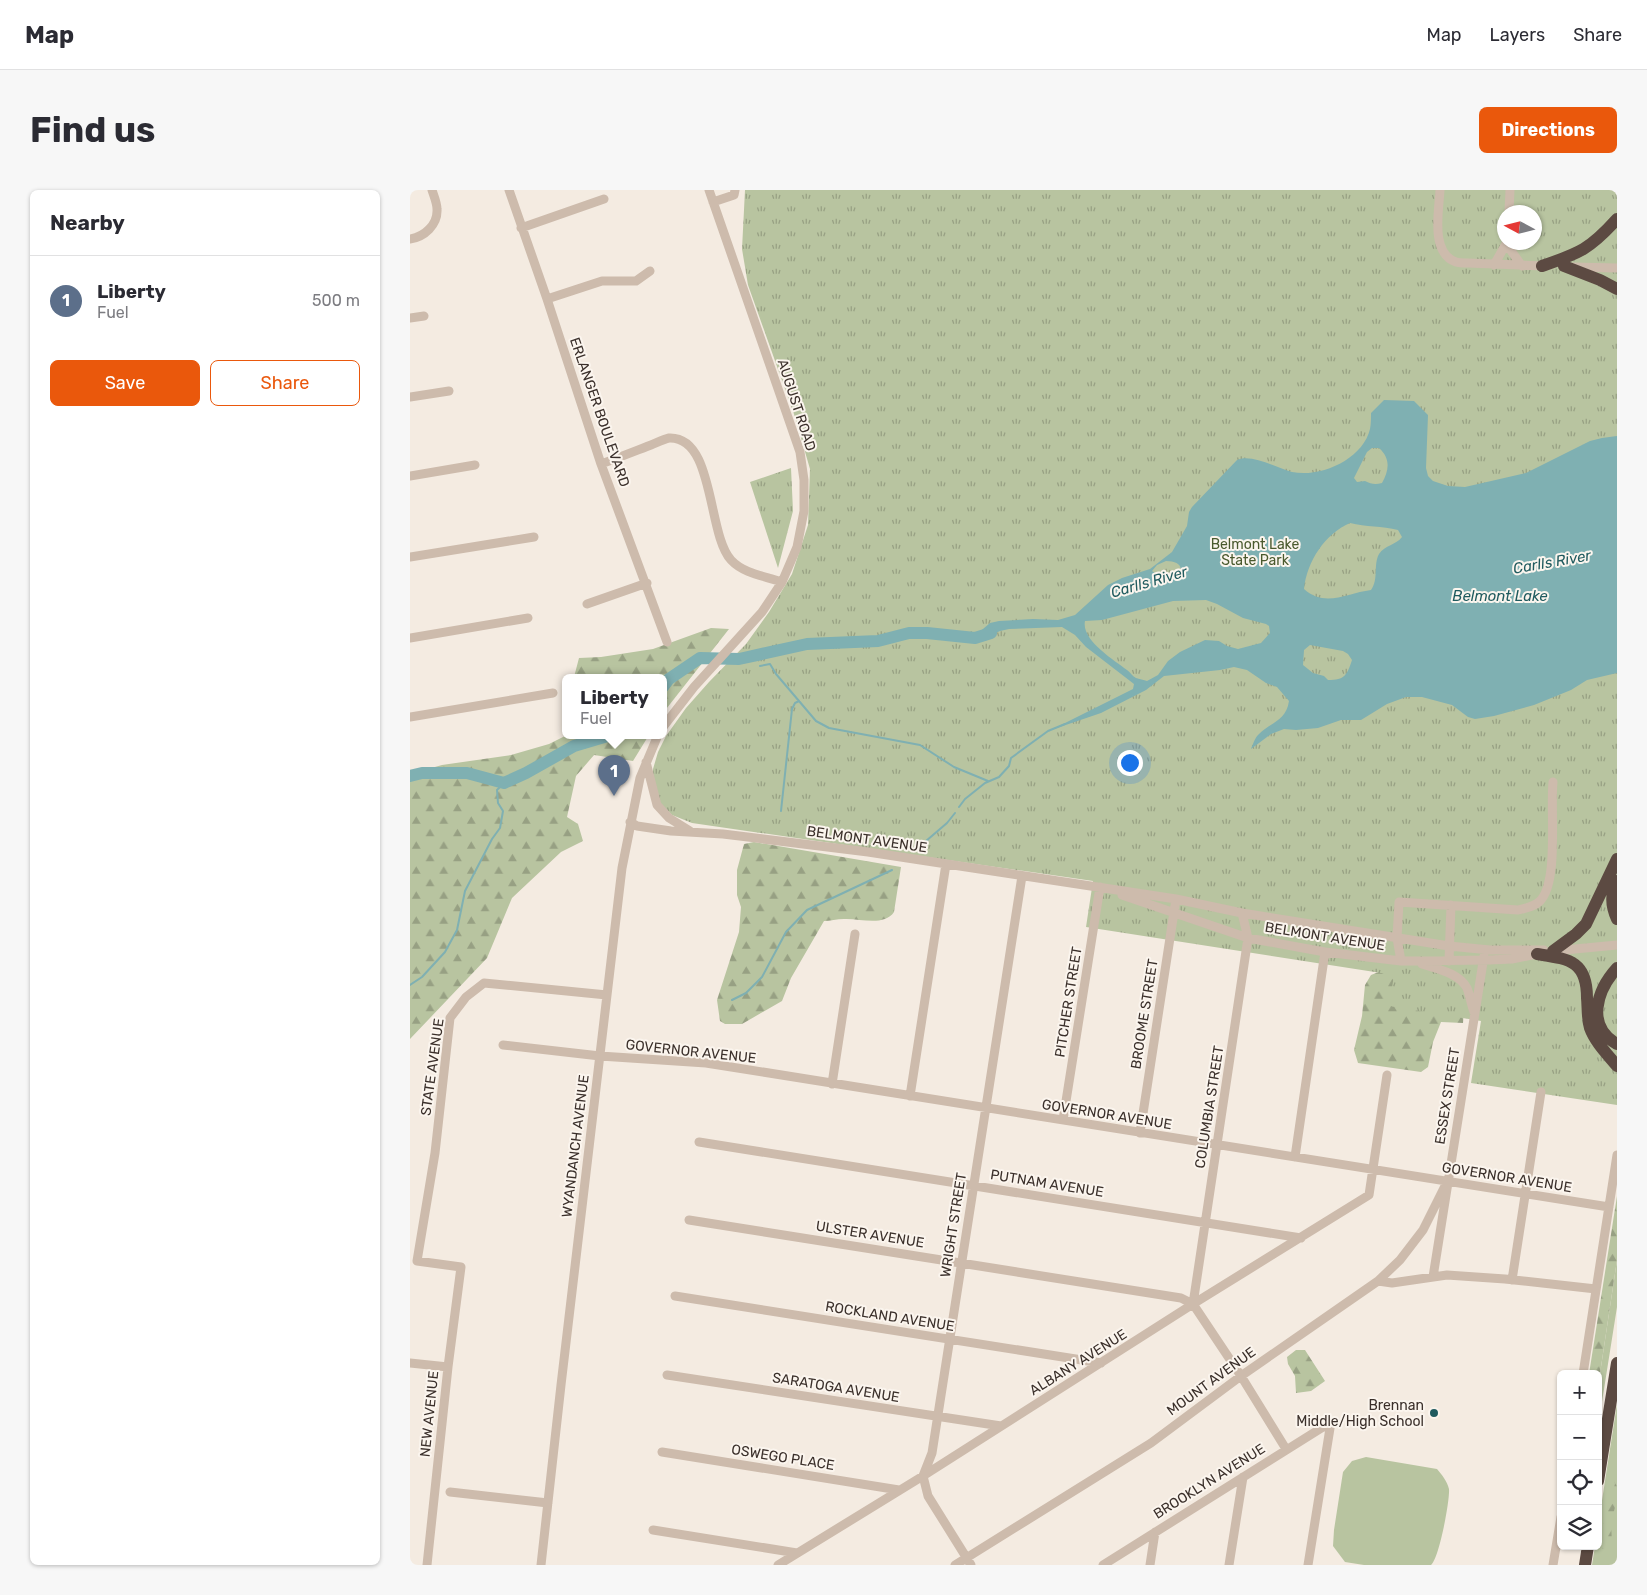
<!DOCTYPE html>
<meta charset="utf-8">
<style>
body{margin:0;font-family:Rubik,sans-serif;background:#f7f7f7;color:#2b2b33}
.controls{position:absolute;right:15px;bottom:15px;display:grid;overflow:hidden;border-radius:8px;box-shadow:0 1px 4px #0004}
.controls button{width:45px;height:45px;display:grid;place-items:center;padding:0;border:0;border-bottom:1px solid #e1e1e2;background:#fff;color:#2b2b33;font:25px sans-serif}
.compass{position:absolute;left:1087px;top:15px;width:45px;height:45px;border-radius:50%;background:#fff;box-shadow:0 1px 4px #0004;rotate:277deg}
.you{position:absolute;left:719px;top:572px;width:18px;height:18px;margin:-12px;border:4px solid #fff;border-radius:50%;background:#1a73e8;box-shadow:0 0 0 8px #1a73e833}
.badge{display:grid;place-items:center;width:32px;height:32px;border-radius:50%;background:#ea580c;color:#fff;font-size:16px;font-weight:700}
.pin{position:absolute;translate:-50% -41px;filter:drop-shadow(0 1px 2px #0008)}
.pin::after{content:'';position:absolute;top:26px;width:18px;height:15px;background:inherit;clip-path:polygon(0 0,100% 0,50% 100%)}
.popup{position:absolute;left:152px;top:484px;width:105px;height:65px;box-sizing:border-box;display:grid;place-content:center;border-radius:8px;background:#fff;filter:drop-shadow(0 1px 4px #0005);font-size:16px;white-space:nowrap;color:#7c7c81}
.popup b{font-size:19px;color:#2b2b33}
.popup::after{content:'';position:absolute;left:50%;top:100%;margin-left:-10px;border:10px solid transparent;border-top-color:#fff}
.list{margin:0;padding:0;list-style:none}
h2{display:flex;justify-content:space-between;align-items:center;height:65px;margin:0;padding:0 20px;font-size:21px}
h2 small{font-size:16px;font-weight:400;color:#7c7c81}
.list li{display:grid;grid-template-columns:32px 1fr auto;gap:15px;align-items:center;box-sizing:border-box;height:90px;padding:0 20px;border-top:1px solid #e1e1e2}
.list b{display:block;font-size:19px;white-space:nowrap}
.list p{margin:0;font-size:16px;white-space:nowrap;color:#7c7c81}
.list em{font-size:16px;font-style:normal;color:#7c7c81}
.actions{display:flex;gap:10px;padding:15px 20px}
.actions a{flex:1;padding:11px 0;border:1px solid #ea580c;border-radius:8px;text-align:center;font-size:18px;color:#ea580c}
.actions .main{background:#ea580c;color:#fff}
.icon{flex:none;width:28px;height:28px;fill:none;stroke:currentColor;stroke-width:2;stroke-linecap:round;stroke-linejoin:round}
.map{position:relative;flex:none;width:1207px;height:1375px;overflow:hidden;border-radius:8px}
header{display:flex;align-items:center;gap:30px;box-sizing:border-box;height:70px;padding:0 25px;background:#fff;border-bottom:1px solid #e1e1e2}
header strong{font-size:24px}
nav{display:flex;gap:28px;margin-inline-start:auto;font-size:18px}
.intro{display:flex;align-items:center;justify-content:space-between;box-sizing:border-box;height:120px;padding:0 30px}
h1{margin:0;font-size:35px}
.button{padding:12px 22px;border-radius:8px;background:#ea580c;color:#fff;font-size:18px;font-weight:700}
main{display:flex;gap:30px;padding:0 30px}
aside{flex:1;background:#fff;border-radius:8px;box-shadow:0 1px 4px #0004}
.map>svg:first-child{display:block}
.grass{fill:#b8c4a0}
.forest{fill:url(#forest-firs)}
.park{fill:url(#park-tufts);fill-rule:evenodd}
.water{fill:#7fb0b2;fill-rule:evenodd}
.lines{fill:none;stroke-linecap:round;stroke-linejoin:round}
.stream{stroke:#7fb0b2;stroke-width:2}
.river{stroke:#7fb0b2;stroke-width:12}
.minor{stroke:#cdbbac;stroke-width:9}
.highway{stroke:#5c4a42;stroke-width:12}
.poi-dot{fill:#1f5a5e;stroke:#fbf5ee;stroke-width:2}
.labels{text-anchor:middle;stroke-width:4;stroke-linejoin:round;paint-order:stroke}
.street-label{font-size:14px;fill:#3b302b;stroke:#fbf5ee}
.park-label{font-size:14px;fill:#4a5a2e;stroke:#fbf5ee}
.poi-label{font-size:14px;fill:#3b302b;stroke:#fbf5ee;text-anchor:end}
.water-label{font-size:15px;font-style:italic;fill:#1f5a5e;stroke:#fbf5ee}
</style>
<header>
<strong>Map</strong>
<nav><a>Map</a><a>Layers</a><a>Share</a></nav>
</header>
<div class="intro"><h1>Find us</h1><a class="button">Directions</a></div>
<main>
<aside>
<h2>Nearby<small></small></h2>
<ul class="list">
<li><span class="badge" style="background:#5c6f8a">1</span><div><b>Liberty</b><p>Fuel</p></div><em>500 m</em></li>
</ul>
<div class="actions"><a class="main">Save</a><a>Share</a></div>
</aside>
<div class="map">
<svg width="1207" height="1375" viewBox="0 0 1207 1375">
<defs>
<pattern id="forest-firs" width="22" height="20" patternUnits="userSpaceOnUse" patternTransform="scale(1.25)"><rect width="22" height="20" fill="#b8c4a0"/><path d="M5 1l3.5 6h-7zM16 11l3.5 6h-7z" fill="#97a083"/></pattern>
<pattern id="park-tufts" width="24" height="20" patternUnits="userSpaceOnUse" patternTransform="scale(1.25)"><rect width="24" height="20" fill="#b8c4a0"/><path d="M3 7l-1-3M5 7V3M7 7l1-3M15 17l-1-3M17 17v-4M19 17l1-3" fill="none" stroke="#97a083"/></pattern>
</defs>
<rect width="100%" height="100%" fill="#f4ebe1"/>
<path class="grass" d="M1207 1070V1117L1188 1237V1197Z
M1207 1214V1375H1182L1185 1356H1188V1336Z
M956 1267 1027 1279C1032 1285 1037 1291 1039 1299 1040 1310 1029 1369 1021 1375H954L935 1372 923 1356 924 1340 933 1282 942 1271Z"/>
<path class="forest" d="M301 438 319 439 253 523V487H164L169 468 191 467 243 459Z
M157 545H239L223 571 184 565 166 586 157 627 168 634 173 651 151 662 102 708 77 768 0 849V584L32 575 101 565 139 554Z
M344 652 491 677 484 722C474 737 449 728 434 729 427 729 420 731 414 731L381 788 372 811 332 834H315L310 831 307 810 329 742 331 717 327 705V680L334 654Z
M976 779 1054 819 1053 833 1031 832 1023 852 1018 877 1011 882 948 873 944 860 952 826 955 795 961 785Z
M1207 1006V1070L1188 1197V1184H1179Z
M886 1160H895L915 1191 901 1201 886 1203 885 1186 878 1174 877 1167Z
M1202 1275 1207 1277V1309L1201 1333 1202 1353 1196 1369V1375H1188L1194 1353 1193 1332 1205 1294Z"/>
<path class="park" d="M335 0H1207V915L1061 893 1071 831 979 816 984 785 676 737 683 691 282 633 262 625 249 612 243 593V579L248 562 256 546 276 518 299 492 336 454 359 422 382 384 398 335 400 279 385 227 338 95 332 59ZM1094 22H1124V52H1094Z
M381 278 383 321 368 378 340 292Z"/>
<path class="water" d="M974 210 1004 211 1018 225 1016 278 1018 286 1023 291 1038 296 1055 297 1116 283 1180 251 1192 248 1207 246V483L1177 490 1161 500 1124 515 1084 526 1065 529 1058 527 1042 515 1012 507H996L977 514 951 530H931L908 538 886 540 874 539 861 544 841 559C843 554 845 548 848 545 860 532 876 532 879 511L867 497 856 493 837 480 824 477 810 480 754 486 736 500 691 523 641 540 723 499 724 494 676 457 665 445 652 437 599 439 590 441 566 452V445L580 433 589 431 623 429 648 430 665 425 698 395 712 388 740 379 762 362 777 336 779 322 782 317 827 270C841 263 867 278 882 282 911 288 953 269 960 239 961 234 961 228 961 223ZM962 258H969C981 269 979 280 972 293 965 295 961 294 955 291L947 292 944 288 957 262ZM940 333C956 337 972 336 988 340L992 347C986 355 975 355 969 364 963 375 969 389 961 400 937 403 915 418 894 399 897 371 915 344 940 333ZM756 371C770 371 777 379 763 388L750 387 742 381 747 375ZM796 410 807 414 833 428 856 434 859 436 860 443 851 453 828 459 817 456 809 451 795 450 770 462 758 471 748 485 737 491C734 490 729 489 726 488 722 486 720 482 717 480 704 470 671 450 675 431L692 430 763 411ZM900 455 933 461 938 464 942 470C937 485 935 490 918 490L914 486 903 483 893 475 894 460Z"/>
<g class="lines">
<path class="stream" d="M350 476 360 474 366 484 389 511
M549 617 555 609 575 593 589 587 599 576 601 568 638 541 655 534
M371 621 382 519 385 513 389 511 406 531 419 538 510 555 544 577 578 591
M509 657 537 633 545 623
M0 795 12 787 35 762 47 740 55 701 82 649 90 638 93 621 88 613 87 600 94 593
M322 810 336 803 352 787 376 742 397 720 482 680"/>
<path class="river" d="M253 497 259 489 290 468 329 469 397 454 468 451 499 443H517L565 448 581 443
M0 586 12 583H57L94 593 116 583 164 556 201 545"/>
<path class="minor" d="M99 0 137 109 191 274 257 452
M1030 0C1029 21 1020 63 1046 72 1049 73 1054 73 1058 73L1136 76
M303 12 324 5 325 0
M1099 22 1100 0
M111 38 194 9
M0 49C14 47 28 35 27 19 27 13 24 6 22 0
M1097 55 1112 76
M1084 75 1097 52
M1164 77 1207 78
M137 109 192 91H226L240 81
M0 128 14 126
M0 207 39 201
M191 274C208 268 225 261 241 255 246 253 254 249 259 248 305 246 297 344 321 370 334 384 355 386 372 392
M0 286 65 275
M0 367 124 347
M177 414 237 393
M0 448 118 428
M0 527 143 503
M253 537 284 497 352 422 372 392 387 357 394 321V290L390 262 299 0
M236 572 247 615 259 628 280 641
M220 632 227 636 261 641 313 644 458 662 766 709 832 723 1039 756 1080 760H1134
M712 705 838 748 915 762 991 771 1079 770 1102 769 1127 764
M1144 761 1207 755
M991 771 987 748 989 712 1108 720C1116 718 1124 717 1130 711 1149 692 1140 620 1143 592
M1039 771 1041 715
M1012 774C1027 779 1049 783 1057 798 1060 806 1061 814 1064 822
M93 855 190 866 296 873 1199 1017
M422 894 445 744
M500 906 536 674
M653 930 690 697
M730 943 766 709
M289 952 891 1048
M885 967 915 762
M279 1030 771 1108 783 1114 831 1186 876 1259
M1023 1087 1074 766
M1102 1090 1131 902
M968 1091 982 1093 1037 1085 1095 1089 1186 1099
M265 1106 691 1173
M783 1114 838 748 832 723
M0 1173 38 1177
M1173 1184 1207 965
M257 1185 591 1236
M252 1262 489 1300
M40 1302 138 1313
M243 1340 387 1363
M17 1375 38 1177 51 1077 7 1071 25 963 40 828 56 807 74 793 197 805
M131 1375 151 1195 212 678 230 588 248 545
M368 1375 513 1286 783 1114 959 1005 977 885
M545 1375 741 1253 831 1186 968 1091 990 1070 1013 1040 1037 992
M561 1375 518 1306 513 1286 522 1263 612 686
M693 1375 921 1232
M740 1375 745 1342
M819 1375 833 1287
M898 1375 921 1232
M1143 1375 1151 1327"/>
<path class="highway" d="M1132 76C1170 63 1180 59 1207 29
M1154 76 1190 90 1207 99
M1207 691C1200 704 1201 716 1207 729
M1143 761 1166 744 1176 734 1207 669
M1127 764C1158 769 1177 770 1177 808 1178 818 1177 828 1180 838 1185 852 1198 865 1207 876
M1207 778C1187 800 1175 836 1207 854
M1188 1291 1207 1173
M1175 1375 1178 1356"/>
</g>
<circle class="poi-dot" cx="1024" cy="1223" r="5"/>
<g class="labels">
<g class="street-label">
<text transform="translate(387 215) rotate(72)" y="5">AUGUST ROAD</text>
<text transform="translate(190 222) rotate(71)" y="5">ERLANGER BOULEVARD</text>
<text transform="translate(457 649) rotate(8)" y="5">BELMONT AVENUE</text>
<text transform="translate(915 746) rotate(9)" y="5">BELMONT AVENUE</text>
<text transform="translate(658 812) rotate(-81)" y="5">PITCHER STREET</text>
<text transform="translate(734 824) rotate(-81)" y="5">BROOME STREET</text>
<text transform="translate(281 861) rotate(6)" y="5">GOVERNOR AVENUE</text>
<text transform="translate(22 877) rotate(-82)" y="5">STATE AVENUE</text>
<text transform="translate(1037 906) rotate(-81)" y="5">ESSEX STREET</text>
<text transform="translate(799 917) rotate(-81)" y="5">COLUMBIA STREET</text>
<text transform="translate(697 924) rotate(9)" y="5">GOVERNOR AVENUE</text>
<text transform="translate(165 956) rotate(-83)" y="5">WYANDANCH AVENUE</text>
<text transform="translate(1097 987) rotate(9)" y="5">GOVERNOR AVENUE</text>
<text transform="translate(637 993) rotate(9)" y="5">PUTNAM AVENUE</text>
<text transform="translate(543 1035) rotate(-81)" y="5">WRIGHT STREET</text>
<text transform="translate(460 1044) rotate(9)" y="5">ULSTER AVENUE</text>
<text transform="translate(480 1126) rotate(9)" y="5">ROCKLAND AVENUE</text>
<text transform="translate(668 1172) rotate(-32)" y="5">ALBANY AVENUE</text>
<text transform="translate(801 1191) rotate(-36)" y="5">MOUNT AVENUE</text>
<text transform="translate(426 1197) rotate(9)" y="5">SARATOGA AVENUE</text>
<text transform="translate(19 1224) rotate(-84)" y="5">NEW AVENUE</text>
<text transform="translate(373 1267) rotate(9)" y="5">OSWEGO PLACE</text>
<text transform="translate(799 1291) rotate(-32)" y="5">BROOKLYN AVENUE</text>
</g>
<g class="park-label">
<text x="845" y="359">Belmont Lake<tspan x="845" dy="16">State Park</tspan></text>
</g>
<g class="poi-label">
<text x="1014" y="1220">Brennan<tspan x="1014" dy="16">Middle/High School</tspan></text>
</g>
<g class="water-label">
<text transform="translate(1142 372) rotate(-10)" y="5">Carlls River</text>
<text transform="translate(739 392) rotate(-16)" y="5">Carlls River</text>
<text x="1090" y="411">Belmont Lake</text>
</g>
</g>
</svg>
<div class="controls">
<button>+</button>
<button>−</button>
<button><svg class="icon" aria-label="locate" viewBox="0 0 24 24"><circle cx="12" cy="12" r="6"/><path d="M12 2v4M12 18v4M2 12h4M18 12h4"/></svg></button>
<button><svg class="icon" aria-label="layers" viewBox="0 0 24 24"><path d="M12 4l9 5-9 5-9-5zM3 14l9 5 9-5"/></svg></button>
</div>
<svg class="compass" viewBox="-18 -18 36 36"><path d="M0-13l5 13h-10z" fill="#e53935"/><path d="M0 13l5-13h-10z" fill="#7c7c81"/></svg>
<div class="you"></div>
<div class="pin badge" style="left:204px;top:606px;background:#5c6f8a">1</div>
<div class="popup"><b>Liberty</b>Fuel</div>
</div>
</main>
